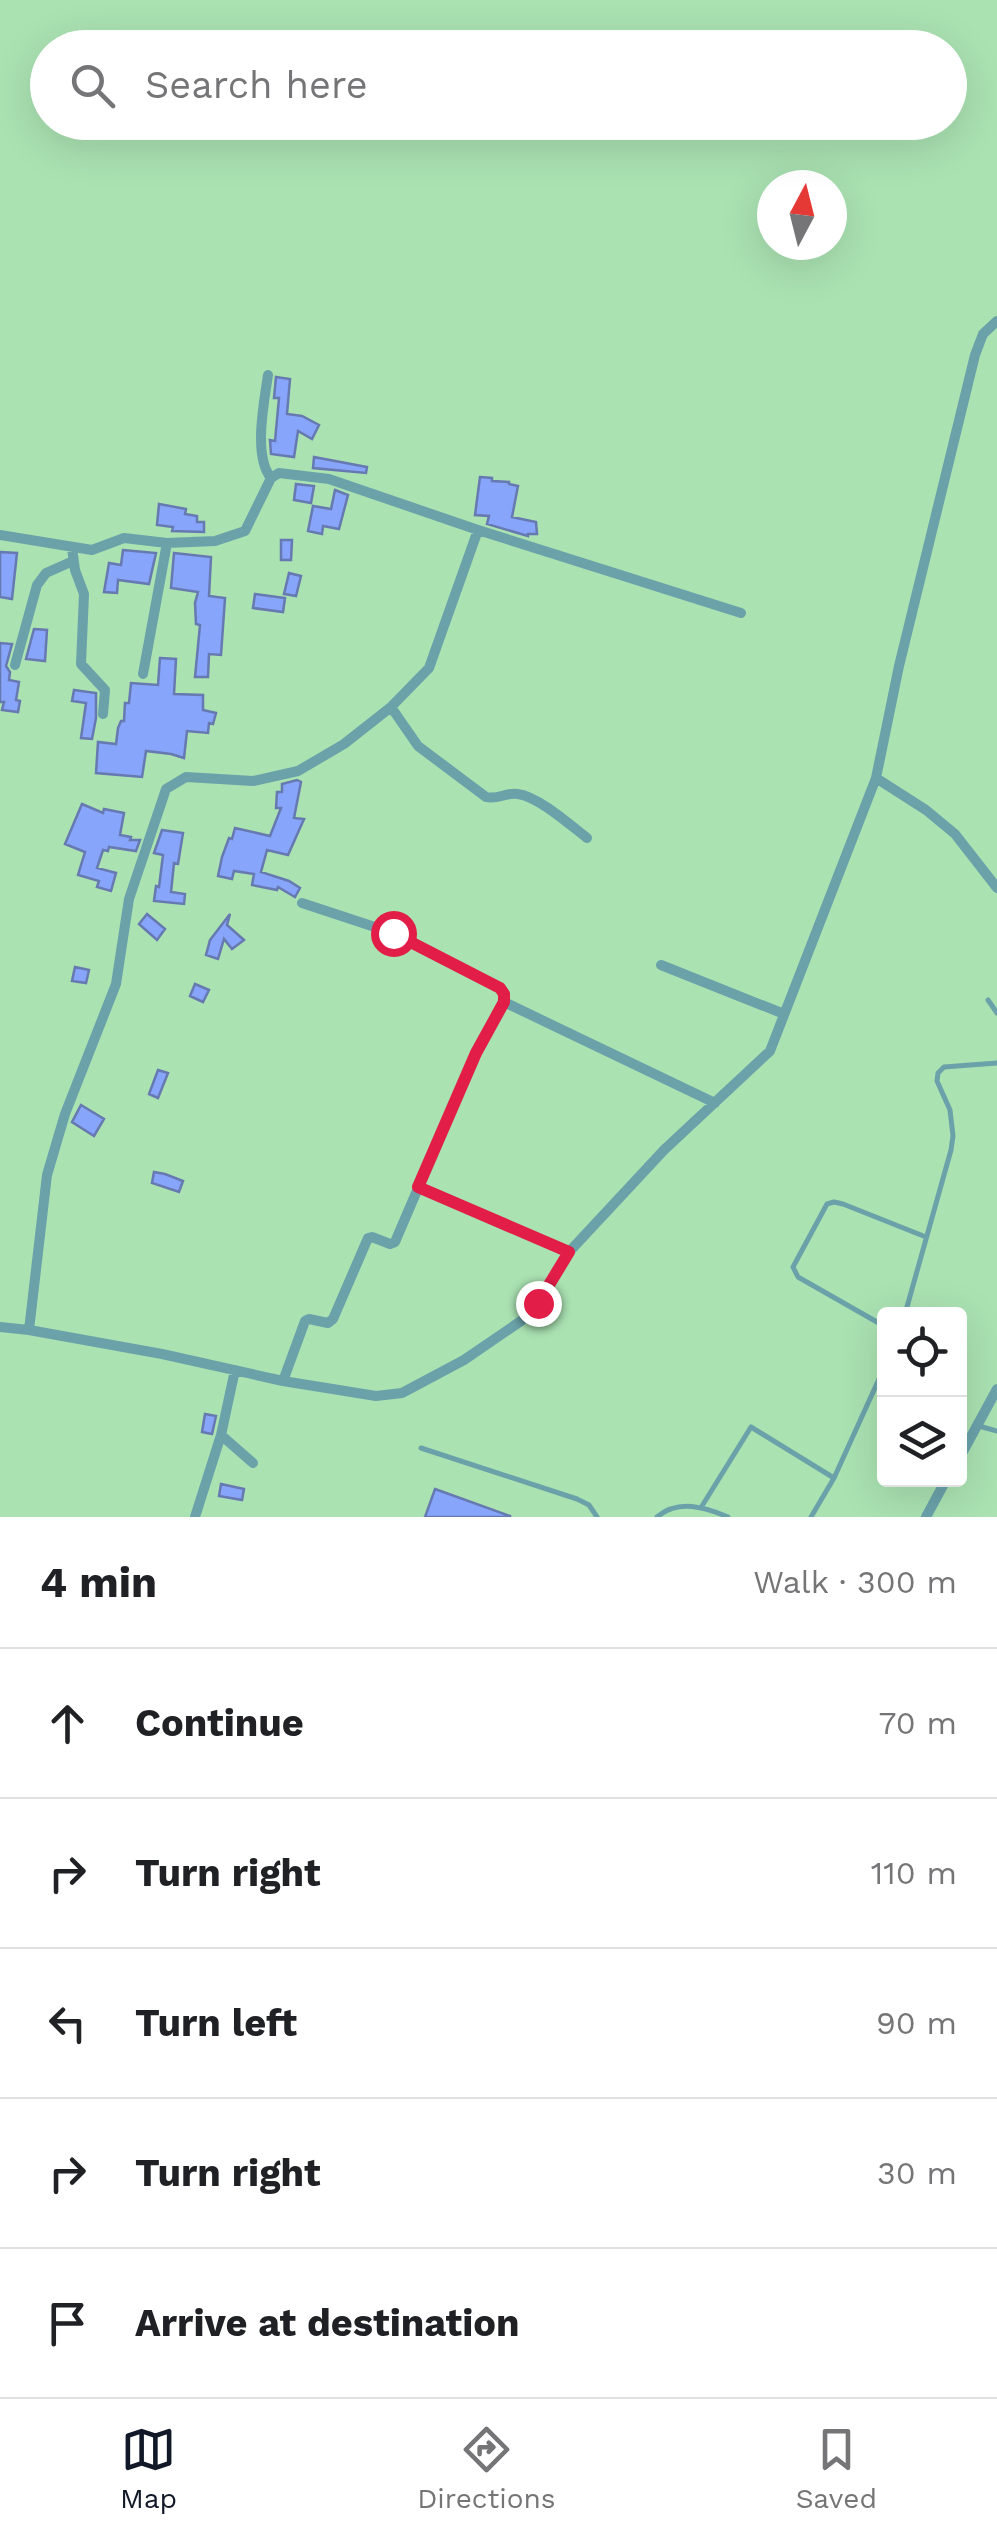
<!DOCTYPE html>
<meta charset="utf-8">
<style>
body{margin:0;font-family:"Work Sans",sans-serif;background:#f6f6f6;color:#202124}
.controls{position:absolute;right:30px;bottom:30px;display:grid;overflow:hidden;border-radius:10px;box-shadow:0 10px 40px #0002}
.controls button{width:90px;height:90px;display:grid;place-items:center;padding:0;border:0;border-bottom:2px solid #e0e0e0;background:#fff;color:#202124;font:50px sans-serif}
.compass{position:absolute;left:757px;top:170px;width:90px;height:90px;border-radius:50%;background:#fff;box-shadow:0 10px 40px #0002;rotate:7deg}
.stop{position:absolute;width:30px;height:30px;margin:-22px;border:8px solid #e11d48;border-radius:50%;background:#fff}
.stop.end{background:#e11d48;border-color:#fff;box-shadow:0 2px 10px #0008}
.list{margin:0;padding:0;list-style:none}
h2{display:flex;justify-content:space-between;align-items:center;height:130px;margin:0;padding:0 40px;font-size:42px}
h2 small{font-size:32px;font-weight:400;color:#757577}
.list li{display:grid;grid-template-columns:65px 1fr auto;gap:30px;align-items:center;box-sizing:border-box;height:150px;padding:0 40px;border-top:2px solid #e0e0e0}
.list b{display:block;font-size:38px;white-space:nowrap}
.list em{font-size:32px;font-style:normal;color:#757577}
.icon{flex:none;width:55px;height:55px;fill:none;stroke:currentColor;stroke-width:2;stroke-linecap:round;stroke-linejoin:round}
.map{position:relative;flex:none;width:997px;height:1517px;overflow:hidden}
.search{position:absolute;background:#fff;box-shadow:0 10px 40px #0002;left:30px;right:30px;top:30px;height:110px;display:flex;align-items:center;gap:25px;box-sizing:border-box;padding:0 35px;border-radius:55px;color:#757577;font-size:38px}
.sheet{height:880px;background:#fff}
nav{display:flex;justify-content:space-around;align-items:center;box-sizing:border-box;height:140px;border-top:2px solid #e0e0e0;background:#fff;font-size:28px;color:#757577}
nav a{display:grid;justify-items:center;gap:5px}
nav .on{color:#111827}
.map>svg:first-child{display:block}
.building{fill:#87a5fb;stroke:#6679b0;stroke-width:2.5}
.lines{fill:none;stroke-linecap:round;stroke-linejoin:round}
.lane{stroke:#6ba2aa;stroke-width:5}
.street{stroke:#6ba2aa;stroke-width:10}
.route{stroke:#e11d48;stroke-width:12}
</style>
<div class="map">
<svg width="997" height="1517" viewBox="0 0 997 1517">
<rect width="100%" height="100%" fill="#aae2b2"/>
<path class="building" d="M350 36 380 43V48H347Z
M346 122H386L383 135 345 127Z
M276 377 290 379 287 414 302 416 319 425 312 439 298 431 294 457 271 454 270 440 275 441 279 398H274Z
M314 457 367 467 366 473 313 468Z
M480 477 492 478V481L509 482V484L518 486 512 517 536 522 537 534H528V536L487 524 489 516 475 515Z
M296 484 314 486 311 503 294 500Z
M335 490 348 495 339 529 323 526 322 534 308 531 313 506 331 509Z
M159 504 186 509 185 514 197 516V522H204V532L172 531 173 527 157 525Z
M281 540H292L291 560H281Z
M123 550 156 553 149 584 118 580 117 593 104 592 109 563 121 565Z
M0 552 17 553 12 599 0 597Z
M174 553 211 557 209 596 225 598 221 655 209 654 208 677H195L200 625 196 624 195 603 198 592 171 588Z
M289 573 301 576 296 596 284 594Z
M255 594 285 598 283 612 253 608Z
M34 629 47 630 45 661 26 659Z
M0 643 12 644 6 666 10 672 9 680 19 682 16 700 20 701 18 712 2 710 4 702H0Z
M160 658 176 659 174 694 203 695V710L216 713 213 724 209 723 208 733 187 731 184 758 171 754 146 751 142 777 96 773 98 742 116 744 118 728 121 721H124L125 703H129L131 683 158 685Z
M74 690 96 693V718L92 739 81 738 86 703 72 701Z
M297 780 301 782 294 818 304 819 288 855 267 850 261 872 289 881 300 888 295 897 278 887 277 890 252 885 254 874 234 871 232 879 218 876 222 857 229 838 232 839 235 828 270 836 281 808H276L277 792H282V784Z
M82 804 103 813 104 809 124 813 120 835 131 837 130 840H140L136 851 109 847 108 851 103 850 97 868 116 873 111 891 97 887 99 881 78 875 85 852 65 844Z
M162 830 183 833 178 864 174 863 171 892 185 894 184 904 154 901 156 886 159 887 163 855 154 853Z
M147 914 165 929 157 940 139 924Z
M230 914 227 925 244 940 232 949 224 939 218 959 206 955 210 940Z
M75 967 89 970 86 983 72 981Z
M195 984 209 990 203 1002 190 996Z
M158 1070 168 1073 158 1098 149 1094Z
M81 1105 104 1119 94 1136 72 1122Z
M154 1172 165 1174 183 1181 179 1192 152 1183Z
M205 1414 216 1416 212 1434 202 1432Z
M221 1484 244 1489 242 1500 219 1496Z
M435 1489 510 1516V1517H425Z"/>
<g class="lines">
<path class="lane" d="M988 1000 997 1013
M905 1314 951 1150 953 1136 950 1110 937 1081 938 1073 944 1067 997 1063
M884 1326 798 1277 793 1267 827 1204 834 1202 843 1204 926 1237
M979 1426 997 1431
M421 1448 577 1499 589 1505 597 1517
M702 1506 751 1427 834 1478
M657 1517C678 1499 705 1507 728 1517
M811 1517 834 1478 884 1368"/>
<path class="street" d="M268 375C264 403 253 456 271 478
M0 535 92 550 124 538 167 543 215 541 245 531 271 478 279 473 329 479 478 530 741 613
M72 548 75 570 84 594 81 664 105 690 103 714
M15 665 37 585 46 573 73 561
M143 674 167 543
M391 707 418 746 486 797C498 800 506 792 518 794 539 797 570 825 587 838
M876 778 926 810 955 834 997 888
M661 965 784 1014
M504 1002 715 1103
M418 1187 569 1252
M0 1327 29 1330 162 1354 283 1381 376 1396 402 1393 464 1360 521 1321 538 1303 569 1252 664 1150 770 1051 876 778 899 666 975 355 983 334 997 321
M29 1330 47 1175 65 1114 116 984 129 899 166 789 186 777 253 781 298 771 344 744 391 707 429 668 478 530
M235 1370 221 1435 253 1463
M283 1381 305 1321 309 1319 328 1323 333 1319 368 1238 372 1237 390 1244 395 1242 476 1053 504 1002 505 994 500 988 393 933 302 903
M960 1457 997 1389
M195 1517 221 1435
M926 1517 946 1480"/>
</g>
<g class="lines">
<path class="route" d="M393 933 500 988 504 994V1002L476 1053 418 1187 569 1252 538 1303"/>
</g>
</svg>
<div class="controls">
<button><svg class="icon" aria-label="locate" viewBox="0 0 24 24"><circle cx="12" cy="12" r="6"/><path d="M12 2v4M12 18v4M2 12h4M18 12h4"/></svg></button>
<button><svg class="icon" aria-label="layers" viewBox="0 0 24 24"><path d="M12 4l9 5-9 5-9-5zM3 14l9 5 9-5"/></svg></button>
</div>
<svg class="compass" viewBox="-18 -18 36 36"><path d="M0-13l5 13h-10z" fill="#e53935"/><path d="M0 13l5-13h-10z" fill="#757577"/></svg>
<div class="stop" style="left:393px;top:933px"></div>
<div class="stop end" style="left:538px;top:1303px"></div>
<div class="search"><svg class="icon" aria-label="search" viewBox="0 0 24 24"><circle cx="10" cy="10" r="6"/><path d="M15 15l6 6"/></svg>Search here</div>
</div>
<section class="sheet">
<h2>4 min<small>Walk · 300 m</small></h2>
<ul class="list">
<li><svg class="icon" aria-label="ahead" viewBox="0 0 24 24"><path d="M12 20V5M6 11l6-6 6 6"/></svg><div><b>Continue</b></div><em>70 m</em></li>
<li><svg class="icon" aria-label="right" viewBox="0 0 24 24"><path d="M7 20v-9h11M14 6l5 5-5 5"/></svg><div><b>Turn right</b></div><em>110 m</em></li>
<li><svg class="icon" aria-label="left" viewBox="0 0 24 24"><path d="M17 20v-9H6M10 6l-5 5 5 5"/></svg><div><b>Turn left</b></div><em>90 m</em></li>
<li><svg class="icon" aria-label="right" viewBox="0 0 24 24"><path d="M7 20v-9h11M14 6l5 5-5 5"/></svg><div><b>Turn right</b></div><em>30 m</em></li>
<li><svg class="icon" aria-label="arrive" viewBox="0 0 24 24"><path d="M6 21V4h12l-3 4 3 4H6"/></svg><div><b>Arrive at destination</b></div></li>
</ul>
</section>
<nav>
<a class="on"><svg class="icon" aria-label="map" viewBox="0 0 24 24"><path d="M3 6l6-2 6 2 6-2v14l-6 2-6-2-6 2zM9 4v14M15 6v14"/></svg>Map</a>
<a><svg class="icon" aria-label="directions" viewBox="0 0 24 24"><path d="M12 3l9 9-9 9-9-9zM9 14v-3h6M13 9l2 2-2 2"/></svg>Directions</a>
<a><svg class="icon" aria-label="saved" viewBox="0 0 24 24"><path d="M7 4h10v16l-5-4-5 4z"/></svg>Saved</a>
</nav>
